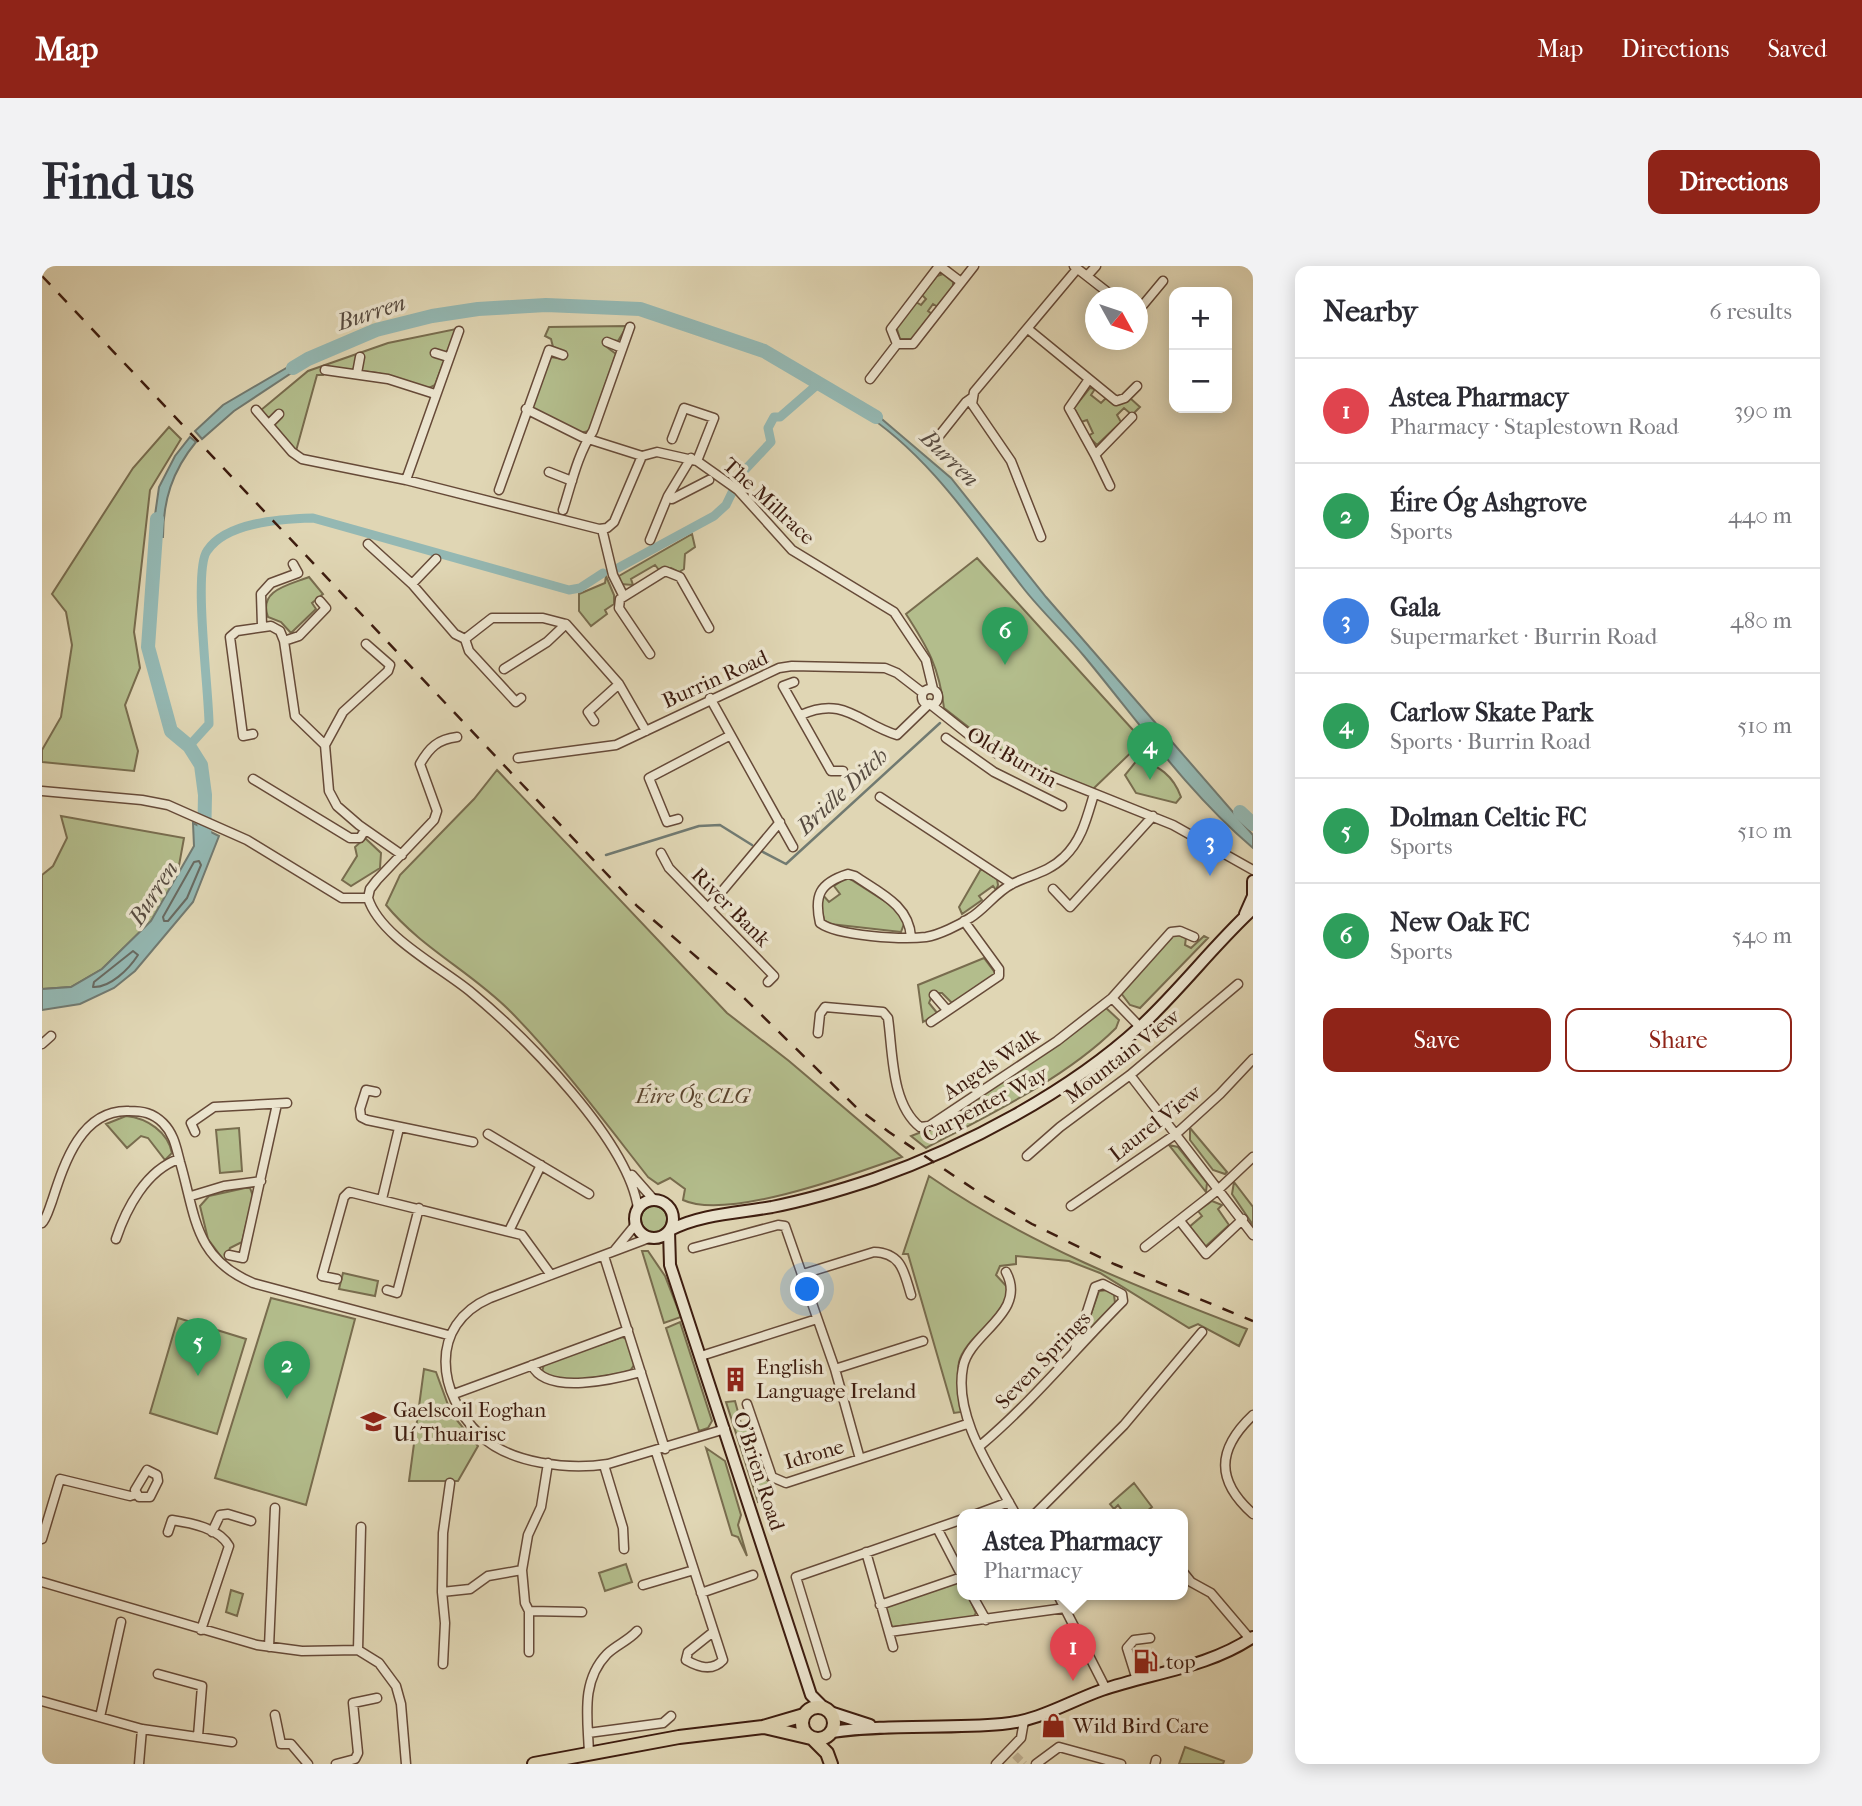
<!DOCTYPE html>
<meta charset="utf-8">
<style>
body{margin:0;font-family:"IM FELL French Canon",serif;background:#f2f2f3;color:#2b2b33}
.controls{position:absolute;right:21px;top:21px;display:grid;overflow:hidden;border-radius:14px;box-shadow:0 4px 18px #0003}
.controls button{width:63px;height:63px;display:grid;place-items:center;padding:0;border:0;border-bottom:2px solid #e1e1e2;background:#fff;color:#2b2b33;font:35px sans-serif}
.compass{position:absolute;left:1043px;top:21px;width:63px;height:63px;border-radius:50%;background:#fff;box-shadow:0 4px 18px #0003;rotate:130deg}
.you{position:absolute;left:766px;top:1024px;width:24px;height:24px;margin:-18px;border:5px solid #fff;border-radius:50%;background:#1a73e8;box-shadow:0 0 0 10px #1a73e833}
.badge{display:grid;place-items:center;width:46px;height:46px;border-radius:50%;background:#8f2418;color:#fff;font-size:23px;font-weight:700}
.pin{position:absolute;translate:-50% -58px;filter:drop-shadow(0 2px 4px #0008)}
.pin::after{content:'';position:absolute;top:37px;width:24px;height:21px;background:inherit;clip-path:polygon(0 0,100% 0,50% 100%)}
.popup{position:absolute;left:915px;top:1243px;width:231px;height:91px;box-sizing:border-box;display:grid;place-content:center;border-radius:14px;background:#fff;filter:drop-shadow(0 2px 5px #0005);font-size:23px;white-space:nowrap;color:#7c7c81}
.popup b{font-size:26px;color:#2b2b33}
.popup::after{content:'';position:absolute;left:50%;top:100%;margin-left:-14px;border:14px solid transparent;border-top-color:#fff}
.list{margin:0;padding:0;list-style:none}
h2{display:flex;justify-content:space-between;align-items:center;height:91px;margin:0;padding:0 28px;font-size:30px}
h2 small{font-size:23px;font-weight:400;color:#7c7c81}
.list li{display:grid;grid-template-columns:46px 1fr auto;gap:21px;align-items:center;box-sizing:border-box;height:105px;padding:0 28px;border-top:2px solid #e1e1e2}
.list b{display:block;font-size:26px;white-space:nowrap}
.list p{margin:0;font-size:23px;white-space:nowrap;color:#7c7c81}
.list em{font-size:23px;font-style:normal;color:#7c7c81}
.actions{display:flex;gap:14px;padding:21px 28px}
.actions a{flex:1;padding:16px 0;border:2px solid #8f2418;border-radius:14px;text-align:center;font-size:24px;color:#8f2418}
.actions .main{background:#8f2418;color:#fff}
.map{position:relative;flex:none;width:1211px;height:1498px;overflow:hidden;border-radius:14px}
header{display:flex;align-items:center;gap:42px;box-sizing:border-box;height:98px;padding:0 35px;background:#8f2418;color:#fff}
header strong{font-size:33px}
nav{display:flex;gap:38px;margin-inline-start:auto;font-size:24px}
.intro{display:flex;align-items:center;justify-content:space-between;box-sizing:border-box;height:168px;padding:0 42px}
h1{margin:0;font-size:49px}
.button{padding:18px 32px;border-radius:14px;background:#8f2418;color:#fff;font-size:24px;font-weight:700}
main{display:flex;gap:42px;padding:0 42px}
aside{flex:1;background:#fff;border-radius:14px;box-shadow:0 4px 18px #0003}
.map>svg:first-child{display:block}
.green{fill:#b3bd8c;stroke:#786c4e;stroke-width:2}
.water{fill:#94b8b3;stroke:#717a71;stroke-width:2}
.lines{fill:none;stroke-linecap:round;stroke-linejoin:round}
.shore{stroke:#686a61;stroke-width:2}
.stream{stroke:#717a71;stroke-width:2.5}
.canal{stroke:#94b8b3;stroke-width:9}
.river{stroke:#94b8b3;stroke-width:14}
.street-tunnel{stroke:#bfb193;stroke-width:8;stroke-dasharray:8 4;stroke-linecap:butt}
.street-casing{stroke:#664a38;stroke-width:11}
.secondary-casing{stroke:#3d1c0f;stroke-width:14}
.primary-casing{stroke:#3d1c0f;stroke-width:16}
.street{stroke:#ebe4ce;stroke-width:8}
.secondary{stroke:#ebe4ce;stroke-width:10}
.primary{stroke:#e0d6b4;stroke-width:12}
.rail{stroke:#3d1c0f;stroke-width:2.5;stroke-dasharray:12 12;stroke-linecap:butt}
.labels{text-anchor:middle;stroke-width:7;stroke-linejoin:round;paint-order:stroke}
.street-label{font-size:21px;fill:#3d1c0f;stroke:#ebe4ce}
.park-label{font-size:21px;font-style:italic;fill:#5a442e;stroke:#ebe4ce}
.poi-label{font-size:21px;fill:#3d1c0f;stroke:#ebe4ce;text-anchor:start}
.water-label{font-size:23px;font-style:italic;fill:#574b40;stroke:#ebe4ce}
</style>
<header>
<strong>Map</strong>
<nav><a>Map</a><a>Directions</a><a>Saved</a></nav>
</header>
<div class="intro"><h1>Find us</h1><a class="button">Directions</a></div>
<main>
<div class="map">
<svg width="1211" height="1498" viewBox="0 0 1211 1498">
<rect width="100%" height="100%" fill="#e0d6b4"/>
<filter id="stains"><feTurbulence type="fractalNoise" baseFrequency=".00286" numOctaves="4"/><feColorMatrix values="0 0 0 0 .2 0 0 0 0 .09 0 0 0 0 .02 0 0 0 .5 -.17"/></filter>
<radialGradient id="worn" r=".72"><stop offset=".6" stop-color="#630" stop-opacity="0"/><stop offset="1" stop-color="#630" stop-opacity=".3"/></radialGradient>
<path class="green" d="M901 8 911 16V23L896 41 891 38 886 45 890 48 871 73H858L854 60 874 36 879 39 884 33 880 29 895 10Z
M585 60 576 75 565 73 562 79 574 88 547 165 538 167 492 143 490 139 509 91 520 93 523 86 511 81 509 73 503 70 507 61Z
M414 63 393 119 387 122 336 107 284 101 281 109H275L254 185 219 144 266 105 346 77Z
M1048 122 1053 123 1049 129 1059 137 1064 132 1073 139 1079 138 1088 132 1098 141 1090 149 1082 142 1075 149 1079 156 1055 179 1046 170 1051 167 1045 154 1039 156 1032 142Z
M127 161 139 173 108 224 92 366 98 402 83 439 96 485 92 505 0 496V484L19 451 30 379 24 346 10 328 91 202Z
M650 268 653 281 643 288 642 303 637 306 629 302 617 304 613 299 589 313 591 319 578 318 577 310Z
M935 292 1101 475 1050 524 952 481 902 442C897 401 886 382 864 348Z
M564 310 572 329V338L563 344 565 348 549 360 537 345V328L563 317Z
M267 311 281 328 270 337 274 343 249 367 239 356 226 351C216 324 247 319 267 311Z
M1096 493C1117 500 1131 509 1139 531L1134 537 1094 527 1083 509Z
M455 504 685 747 747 795 860 891C812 908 685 955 641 934L643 923 628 912 616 918 606 911C562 855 519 797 469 746 431 707 379 682 344 639L358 609 432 533Z
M19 550 142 572 134 616 109 655 60 703 29 721 0 723V609L11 600 25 572Z
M323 572 339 587 338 602 309 620 300 614 315 590 313 581Z
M939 603 955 613 956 619 954 624 951 620 937 630 940 634 920 648 917 641Z
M805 611 861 647 863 655 859 666 788 658 782 654 778 636 781 629 787 636 798 628 792 620Z
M1134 668 1144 672 1143 679 1149 682 1162 670 1166 672 1098 742 1088 739 1079 727 1128 670Z
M942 692 954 708 911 738 900 727H891L887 737 896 748 881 756 876 719Z
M1063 741 1077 754 1074 762C1024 812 945 850 884 882L869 870 887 863Z
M84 850C105 852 126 866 130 887L123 894 106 872 99 870 85 882 64 858Z
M197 862 200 905 178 907 174 864Z
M1148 862 1185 906 1183 908 1171 904 1148 874Z
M1127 879 1136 881 1165 917 1164 926Z
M887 910C985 978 1095 1021 1205 1063L1197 1080 1156 1058 1147 1062 1058 1007 1027 995 974 990V998L958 1000 954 1009 967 1023C961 1054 923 1071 917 1096 914 1111 918 1131 919 1146L912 1147 866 988H861Z
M1192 916 1211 941V959L1190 928Z
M203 922H208L211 930 200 976 188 982 183 996 166 973 158 940 167 930Z
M1170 935 1180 939 1176 943 1187 959 1162 982 1146 962 1160 950 1156 945Z
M599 953a13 13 0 1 1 26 0a13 13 0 1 1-26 0Z
M600 985H606L623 1010 639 1051 622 1057Z
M301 1007 336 1015 333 1030 297 1023Z
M1066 1024 1072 1029 1073 1037 1040 1074 1057 1025Z
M229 1032 313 1053 264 1239 173 1212Z
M136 1052 204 1073 175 1168 108 1147Z
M638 1056 670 1155 666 1162 657 1165 624 1062Z
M580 1071 585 1073 592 1099 588 1105C560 1111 525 1120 500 1106L502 1098Z
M382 1103 394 1106 409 1147 436 1180 416 1215H367Z
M693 1135 699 1157 708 1161 724 1213 730 1219 729 1231 716 1236 684 1136Z
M664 1182 683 1195 699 1249 696 1259 705 1290 696 1271 690 1269Z
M1092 1217 1110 1241 1100 1249H1083L1076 1239 1072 1243 1068 1238Z
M584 1298 590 1316 563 1325 557 1307Z
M917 1316 921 1318V1329H926L934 1347 931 1351 850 1361 843 1340Z
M189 1324 201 1328 195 1350 184 1346Z
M1143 1481 1182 1495 1181 1498H1137Z"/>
<path class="water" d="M263 91 266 96 192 145 160 173 153 165 181 139Z
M821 137 909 212 1004 331 1211 569V582C1146 527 1096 455 1042 390 1023 367 1001 347 982 323 933 260 886 187 817 144Z
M148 171 154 176C130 205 121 235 121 271L110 270 117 221 133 190Z
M151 557 177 570 151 636 93 705 72 722 38 738 0 744V723L29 721 60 703 109 655 152 580Z"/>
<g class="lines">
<path class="shore" d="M157 595 159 599 145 632 126 655H122L121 651 152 596Z
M91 685 96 689C87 703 68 722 51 721L52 716Z"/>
<path class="stream" d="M719 585 744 598 898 457
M564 589 657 560 678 559 710 579"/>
<path class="canal" d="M576 302 672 250 684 239 699 208 729 176 726 162 732 151H738L776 118
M147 480 167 458C167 426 151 305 165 285 184 256 239 253 271 252L527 324 538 322 561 307"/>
<path class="river" d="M251 102 266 93 334 64 390 50 436 43 504 39 598 43 722 85 834 151
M115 253 106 381 129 465 147 480 159 499 163 529 162 581
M1198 546 1211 558"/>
<path class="street-tunnel" d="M973 1489 982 1498"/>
<defs>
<path id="street" d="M898 0 919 16
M1032 0 1073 32
M1045 10 1054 0
M1096 45 1121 15
M986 63 1074 135 1083 132 1095 120
M565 76 580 82
M855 78 849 63 897 0
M393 87 406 91
M283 104 346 113 393 128
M315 107 318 91
M828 113 855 78H871L932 0
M1047 113 1027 142 1053 189 1090 151
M484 143 540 171 600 190
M214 144 250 186 260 193 364 214 557 263 565 262 572 256 600 190 615 186 655 195 696 224 750 284 852 346 884 394 891 423
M227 158 237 148
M630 173 642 142 672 152 655 195
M893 175 924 136 931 131
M1053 189 1068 220
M649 192 626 230 630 233 667 214
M507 206 530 215
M364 214 417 65
M457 224 507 84 521 89
M521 244C530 216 535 190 551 165L588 61
M560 263 571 309 581 329
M999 271 969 195 930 138 932 126 1035 3
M608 274 626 230
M326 278 370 318 394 293
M370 318 413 368 423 373 427 385 474 436 479 432
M278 335 284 342 257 370 242 375 253 450 283 479 287 525 295 540 317 559 360 589
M220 360 219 328 229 317 256 307 251 298
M423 373 450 352H501L524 358 577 418 604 465
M608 388 577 342 578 333 623 305 638 311 667 362
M462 403 505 376 524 358
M752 416 741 420 789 505H801
M880 431a8 8 0 1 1 16 0a8 8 0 1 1-16 0Z
M668 432 751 581
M888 438 931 472 959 490 1131 559 1211 604
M759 449C802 429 818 458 855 469L887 438
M552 455 546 446 577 418
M211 468 201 470 188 371 195 365 229 360 238 365 242 375
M904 472 952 506 1020 540
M283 479 301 446 346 405 348 399 324 378
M476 492 574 479 737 402 750 400 843 402 855 407 881 427
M211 513 308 572H318L323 564
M0 525 100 534 126 539 205 574 300 632H326C338 671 399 701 430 727 483 771 587 875 596 943
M838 531 970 618
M636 553 625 556 607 512 687 470
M619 587 627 602 732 710 726 716
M1011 623 1028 641 1111 550
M326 632 328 623 335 614 392 554 395 545 378 498C387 482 396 473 415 471
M666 642 738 556
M869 671C867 639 838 627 813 610L806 608C777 617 772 630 778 657 796 670 861 674 884 671 897 669 917 659 928 652 943 643 954 626 970 618 988 609 1007 606 1022 591 1040 574 1045 551 1052 528
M892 729 905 744
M1070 732 1098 761
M889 756 957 710V703L922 655
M776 767 778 748 783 741 841 746 846 752C851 787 849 838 878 861L887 860 1015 775 1070 732 1129 666 1138 665 1152 671
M0 778 9 770
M1088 809 1211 969
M334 826 324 824 318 843 319 851 325 854 431 876
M153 866 149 857 172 841 245 837
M446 868 547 928
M985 890 1018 861 1088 809 1196 718
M590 909 612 934
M149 930 182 920 219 915
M340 933 357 862
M1029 940 1134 868 1178 828 1211 793
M1138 955 1164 988 1201 953
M0 957C4 954 7 943 10 935 22 898 39 843 87 845 101 845 111 847 121 857 132 868 134 881 138 896 154 951 152 992 211 1017L406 1069
M467 965 499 899
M607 972 448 1032C386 1059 395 1128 438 1169 468 1198 527 1204 566 1198L683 1163
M74 973C84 943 104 904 137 893
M1103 981 1177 923 1211 891
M651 982 736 959 743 960 793 1103 818 1193
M572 985 594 958
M187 989 201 992 235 838
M562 990 623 1183
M964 1006C986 1047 927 1067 921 1101 911 1151 951 1206 974 1249
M761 1008 832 986C860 987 862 1006 869 1029
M295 1013 280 1010 302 931 307 926 480 969 509 1009
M345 1024 355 1027 377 942
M659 1090 775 1053
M490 1099C504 1130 574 1113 599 1106
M793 1103 881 1075
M412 1128 586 1064
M705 1138 730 1211 744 1217 925 1158
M1211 1149C1174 1184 1174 1215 1211 1248
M939 1179C991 1135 1033 1083 1081 1035L1080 1028 1061 1018 1053 1021 1033 1083
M614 1186 681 1394C670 1406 656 1401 644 1394L646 1386 671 1366
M562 1199 581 1262 582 1283
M105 1204 115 1209 116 1215 108 1231H97L93 1224Z
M408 1217 401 1267 400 1326 428 1323 446 1310 480 1304
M932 1249 967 1236
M992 1249 1082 1159 1160 1066
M895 1262 921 1312
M126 1266 130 1254C149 1257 177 1262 187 1280L159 1364
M170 1266 178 1249 186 1248 209 1255
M0 1273 18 1213 88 1230 94 1228
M824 1286 851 1381
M1141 1306 1149 1316 1169 1327 1208 1373
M0 1316 215 1379 260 1385 316 1384 337 1397 354 1420 359 1438 364 1498
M601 1319 652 1304
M400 1326 403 1357 401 1398
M659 1327 711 1309
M930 1329 944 1354
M1016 1329 1064 1423
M838 1339 920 1311
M487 1345 540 1346
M847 1366 1023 1342
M227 1381 233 1242
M316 1384 319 1261
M487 1386V1345L483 1337 480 1304 486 1269 499 1241 506 1197
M116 1408 160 1420 156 1470
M784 1409 754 1311 921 1253
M1095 1414 1085 1382 1092 1374 1108 1372
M0 1435 100 1463 190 1476
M233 1449 239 1478H249L266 1498
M58 1451 79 1356
M546 1467 621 1457 629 1450
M547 1488C546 1453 538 1416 565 1388 574 1379 586 1375 595 1365
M97 1498 100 1463
M294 1498 313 1493 316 1487 311 1437 335 1432
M954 1498 979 1472 982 1455
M994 1498 1017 1481 1079 1498
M1113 1498 1114 1494"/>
<path id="secondary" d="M1211 615V629
M1203 648 1211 630
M593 953a19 19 0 1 1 38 0a19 19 0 1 1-38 0Z
M628 964C659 948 696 947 730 941 765 934 799 924 832 913 923 881 1027 826 1098 761 1138 724 1171 680 1211 643
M627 965 628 999 769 1429 783 1443
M788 1446 828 1459
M790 1466C846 1458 903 1463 960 1458 997 1455 1026 1436 1060 1424 1110 1407 1167 1401 1211 1371"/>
<path id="primary" d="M760 1457a16 16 0 1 1 32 0a16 16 0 1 1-32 0Z
M722 1461 769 1472
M771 1473 785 1487 789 1498
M492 1498 637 1471 721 1461 762 1449"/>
</defs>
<use href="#street" class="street-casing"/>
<use href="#secondary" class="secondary-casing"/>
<use href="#primary" class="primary-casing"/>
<use href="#street" class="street"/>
<use href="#secondary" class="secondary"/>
<use href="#primary" class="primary"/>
<path class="rail" d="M0 10 595 640 699 729 815 842 847 866 942 930 990 958 1072 998 1211 1055"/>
</g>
<defs>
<symbol id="building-bare" viewBox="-9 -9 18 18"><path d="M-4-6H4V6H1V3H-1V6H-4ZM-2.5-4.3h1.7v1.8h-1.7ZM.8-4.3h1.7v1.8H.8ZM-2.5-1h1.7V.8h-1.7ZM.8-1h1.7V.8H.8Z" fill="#8f2418" stroke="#ebe4ce" stroke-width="2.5" paint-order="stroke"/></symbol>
<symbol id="school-bare" viewBox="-9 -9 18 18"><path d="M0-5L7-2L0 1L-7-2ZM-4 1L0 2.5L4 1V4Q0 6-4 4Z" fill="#8f2418" stroke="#ebe4ce" stroke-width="2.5" paint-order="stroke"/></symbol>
<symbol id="fuel-bare" viewBox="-9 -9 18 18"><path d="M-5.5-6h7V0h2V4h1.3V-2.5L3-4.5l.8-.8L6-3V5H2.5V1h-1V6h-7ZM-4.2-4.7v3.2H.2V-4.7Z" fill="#8f2418" stroke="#ebe4ce" stroke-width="2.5" paint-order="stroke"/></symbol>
<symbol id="shop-bare" viewBox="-9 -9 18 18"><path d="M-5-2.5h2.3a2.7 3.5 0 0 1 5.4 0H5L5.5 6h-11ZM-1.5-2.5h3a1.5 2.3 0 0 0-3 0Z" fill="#8f2418" stroke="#ebe4ce" stroke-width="2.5" paint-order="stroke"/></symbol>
</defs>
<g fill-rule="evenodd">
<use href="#building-bare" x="676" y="1096" width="35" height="35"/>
<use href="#school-bare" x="314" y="1138" width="35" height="35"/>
<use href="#fuel-bare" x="1086" y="1378" width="35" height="35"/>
<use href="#shop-bare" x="994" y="1442" width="35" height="35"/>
</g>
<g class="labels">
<g class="street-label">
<text transform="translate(727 235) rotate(43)" y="7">The Millrace</text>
<text transform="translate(673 413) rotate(-24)" y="7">Burrin Road</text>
<text transform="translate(970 491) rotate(30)" y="7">Old Burrin</text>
<text transform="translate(689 641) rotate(45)" y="7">River Bank</text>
<text transform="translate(1080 790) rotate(-38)" y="7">Mountain View</text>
<text transform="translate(949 798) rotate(-34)" y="7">Angels Walk</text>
<text transform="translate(943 838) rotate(-28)" y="7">Carpenter Way</text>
<text transform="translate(1113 857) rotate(-38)" y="7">Laurel View</text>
<text transform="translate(1001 1094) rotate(-46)" y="7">Seven Springs</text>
<text transform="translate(772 1188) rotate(-16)" y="7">Idrone</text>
<text transform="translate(717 1205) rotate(72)" y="7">O'Brien Road</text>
</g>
<g class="park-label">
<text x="651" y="837">Éire Óg CLG</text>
</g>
<g class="poi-label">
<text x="714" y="1108">English<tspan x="714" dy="24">Language Ireland</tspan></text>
<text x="351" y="1151">Gaelscoil Eoghan<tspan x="351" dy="24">Uí Thuairisc</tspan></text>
<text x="1124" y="1403">top</text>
<text x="1031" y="1467">Wild Bird Care</text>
</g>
<g class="water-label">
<text transform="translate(329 46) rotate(-18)" y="8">Burren</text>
<text transform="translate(908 192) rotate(44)" y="8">Burren</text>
<text transform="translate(800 525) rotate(-43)" y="8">Bridle Ditch</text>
<text transform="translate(111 627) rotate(-57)" y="8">Burren</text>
</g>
</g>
<rect width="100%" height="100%" filter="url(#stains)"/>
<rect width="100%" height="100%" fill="url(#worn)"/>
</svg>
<div class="controls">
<button>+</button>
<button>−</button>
</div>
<svg class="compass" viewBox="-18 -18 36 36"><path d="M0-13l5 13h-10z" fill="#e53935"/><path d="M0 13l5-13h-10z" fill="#7c7c81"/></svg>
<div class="you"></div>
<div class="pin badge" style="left:1031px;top:1415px;background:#e0444e">1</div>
<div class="popup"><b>Astea Pharmacy</b>Pharmacy</div>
<div class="pin badge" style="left:245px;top:1133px;background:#2e9e5b">2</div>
<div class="pin badge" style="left:1168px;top:610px;background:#3f7fe0">3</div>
<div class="pin badge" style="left:1108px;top:514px;background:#2e9e5b">4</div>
<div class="pin badge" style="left:156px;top:1110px;background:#2e9e5b">5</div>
<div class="pin badge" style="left:963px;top:399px;background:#2e9e5b">6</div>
</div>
<aside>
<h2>Nearby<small>6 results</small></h2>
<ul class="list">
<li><span class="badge" style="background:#e0444e">1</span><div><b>Astea Pharmacy</b><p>Pharmacy · Staplestown Road</p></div><em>390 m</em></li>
<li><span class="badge" style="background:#2e9e5b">2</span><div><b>Éire Óg Ashgrove</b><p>Sports</p></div><em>440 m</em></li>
<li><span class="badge" style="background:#3f7fe0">3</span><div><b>Gala</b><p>Supermarket · Burrin Road</p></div><em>480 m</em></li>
<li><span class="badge" style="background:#2e9e5b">4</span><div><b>Carlow Skate Park</b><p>Sports · Burrin Road</p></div><em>510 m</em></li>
<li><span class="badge" style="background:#2e9e5b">5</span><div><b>Dolman Celtic FC</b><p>Sports</p></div><em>510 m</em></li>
<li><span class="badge" style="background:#2e9e5b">6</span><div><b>New Oak FC</b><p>Sports</p></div><em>540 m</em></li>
</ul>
<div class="actions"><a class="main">Save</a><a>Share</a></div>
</aside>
</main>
